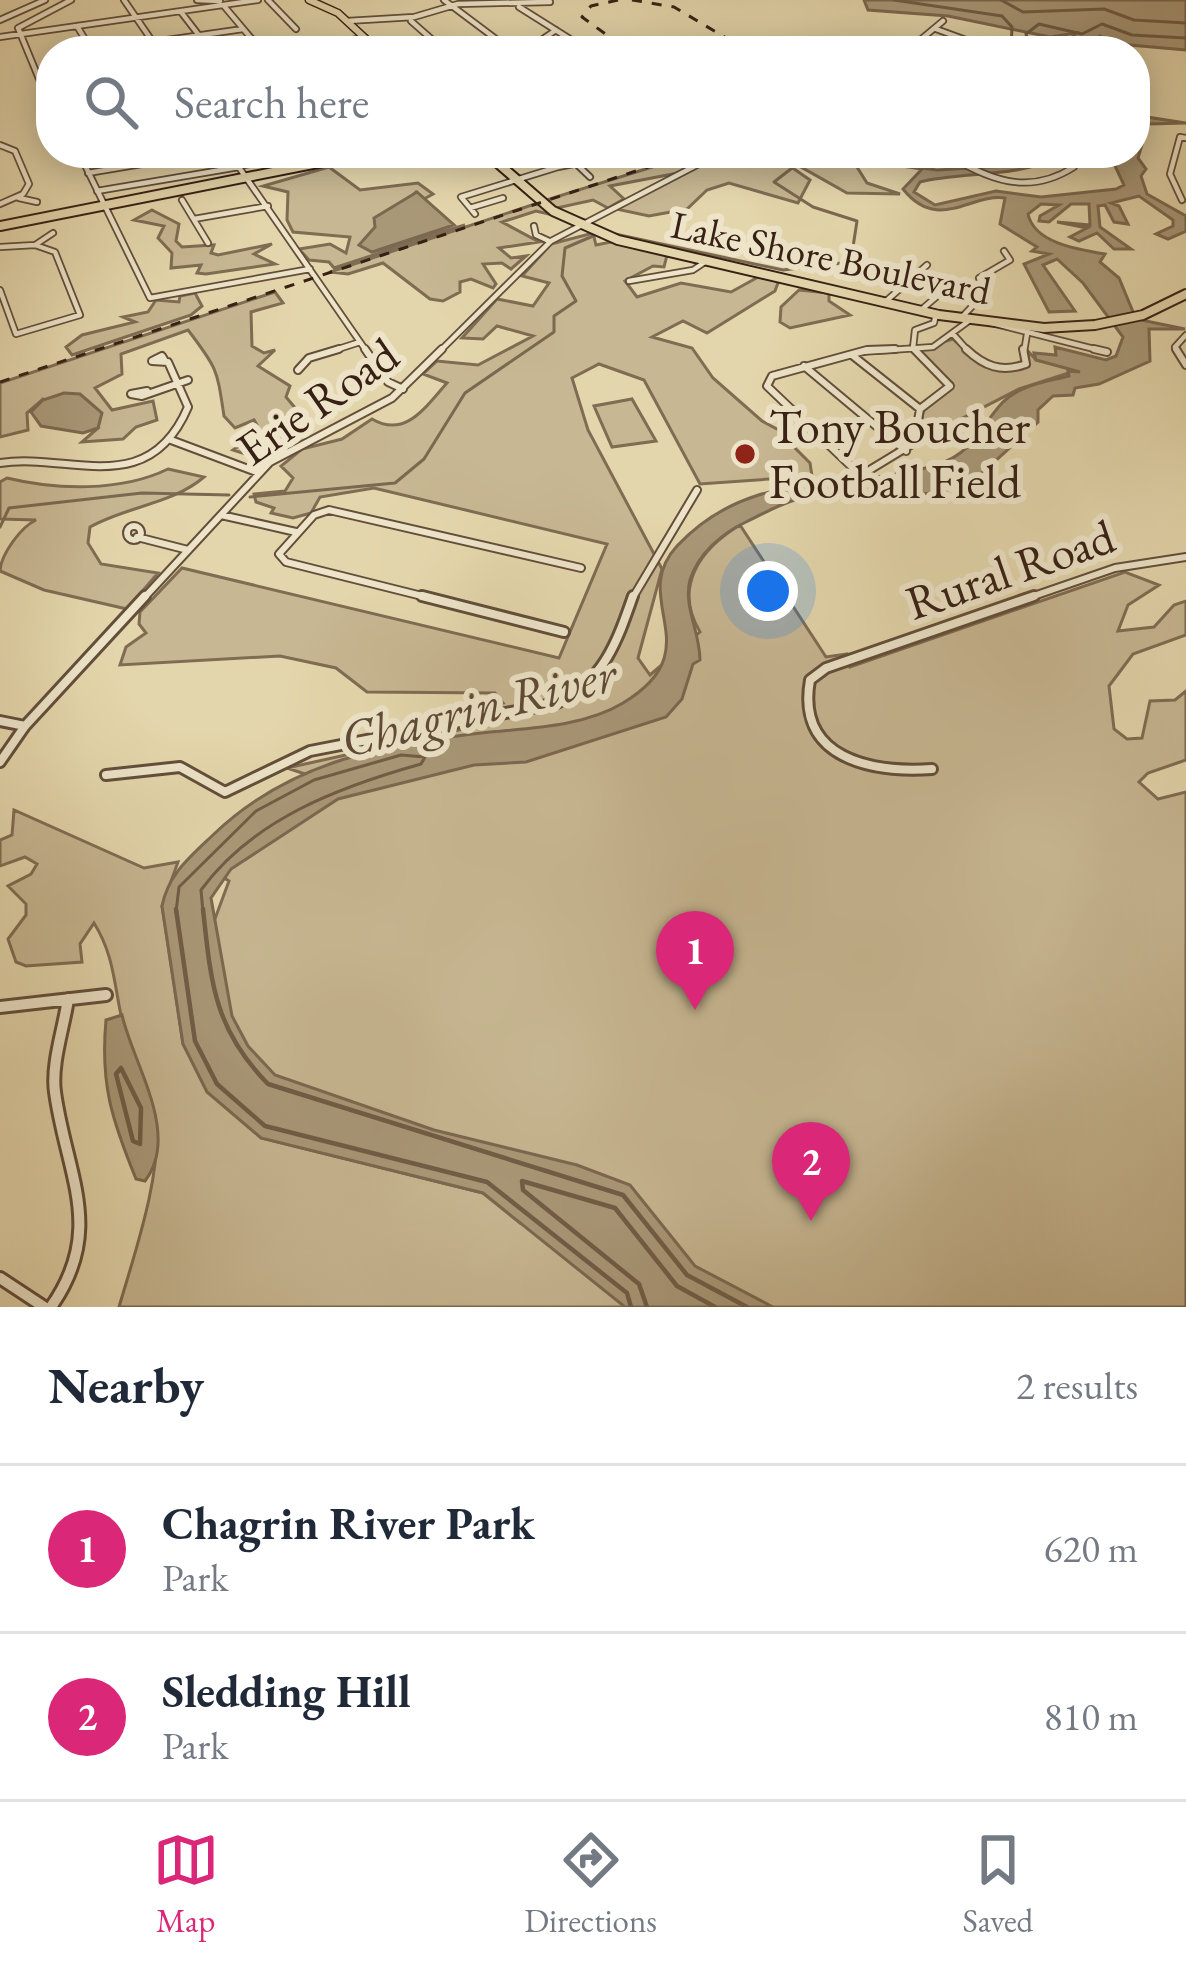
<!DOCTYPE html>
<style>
body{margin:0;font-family:"EB Garamond",serif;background:#f6f6f7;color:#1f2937}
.you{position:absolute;left:768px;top:591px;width:42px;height:42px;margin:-30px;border:9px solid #fff;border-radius:50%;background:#1a73e8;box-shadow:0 0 0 18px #1a73e833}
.badge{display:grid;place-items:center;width:78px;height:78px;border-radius:50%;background:#db2777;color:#fff;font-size:39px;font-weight:700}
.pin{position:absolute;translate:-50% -99px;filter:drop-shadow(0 3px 6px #0008)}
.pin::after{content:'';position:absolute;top:63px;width:42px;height:36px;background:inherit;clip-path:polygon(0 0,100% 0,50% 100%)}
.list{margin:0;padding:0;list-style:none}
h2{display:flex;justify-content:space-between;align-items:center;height:156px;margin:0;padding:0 48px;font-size:51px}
h2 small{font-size:39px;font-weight:400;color:#747a83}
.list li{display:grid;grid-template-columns:78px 1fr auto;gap:36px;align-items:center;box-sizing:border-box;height:168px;padding:0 48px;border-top:3px solid #e0e1e3}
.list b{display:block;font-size:45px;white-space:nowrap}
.list p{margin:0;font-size:39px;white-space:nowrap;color:#747a83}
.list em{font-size:39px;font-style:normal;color:#747a83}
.icon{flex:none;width:66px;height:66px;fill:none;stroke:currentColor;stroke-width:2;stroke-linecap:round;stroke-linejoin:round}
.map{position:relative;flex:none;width:1186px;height:1307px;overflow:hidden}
.search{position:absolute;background:#fff;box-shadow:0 6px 30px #0003;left:36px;right:36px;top:36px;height:132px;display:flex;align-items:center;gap:30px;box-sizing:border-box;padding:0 42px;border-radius:48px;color:#747a83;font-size:45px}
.sheet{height:492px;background:#fff}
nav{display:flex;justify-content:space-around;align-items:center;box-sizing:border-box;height:168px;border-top:3px solid #e0e1e3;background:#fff;font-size:33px;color:#747a83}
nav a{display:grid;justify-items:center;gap:6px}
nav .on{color:#db2777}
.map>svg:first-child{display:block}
.green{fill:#c7b792;stroke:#7f6c53;stroke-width:3}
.water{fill:#a99878;stroke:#7b6850;stroke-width:3}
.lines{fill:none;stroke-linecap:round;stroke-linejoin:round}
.shore-far1{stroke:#705c46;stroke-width:3}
.shore{stroke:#705c46;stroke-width:4.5}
.stream{stroke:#7b6850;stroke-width:3}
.minor-far3-casing{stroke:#624e3a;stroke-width:8}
.minor-far2-casing{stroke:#624e3a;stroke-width:10}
.minor-far1-casing{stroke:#624e3a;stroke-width:14}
.minor-casing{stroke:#624e3a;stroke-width:16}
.major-far1-casing{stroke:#372014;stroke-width:9}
.major-casing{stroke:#372014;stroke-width:12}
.minor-far3{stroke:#ede4c9;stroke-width:4.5}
.minor-far2{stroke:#ede4c9;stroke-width:6}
.minor-far1{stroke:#ede4c9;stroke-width:8}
.minor{stroke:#ede4c9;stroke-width:10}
.major-far1{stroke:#e4d6ac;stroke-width:6}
.major{stroke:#e4d6ac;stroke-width:8}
.rail{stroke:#372014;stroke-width:3;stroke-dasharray:10 10;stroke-linecap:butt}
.poi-dot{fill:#8f2418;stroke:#ede4c9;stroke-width:4.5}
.labels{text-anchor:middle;stroke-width:12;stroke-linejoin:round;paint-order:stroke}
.far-street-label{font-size:39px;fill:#372014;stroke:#ede4c9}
.street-label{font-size:48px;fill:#372014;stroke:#ede4c9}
.poi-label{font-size:48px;fill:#372014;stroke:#ede4c9;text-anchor:start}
.water-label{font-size:51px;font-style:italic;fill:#5f4a37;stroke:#ede4c9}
</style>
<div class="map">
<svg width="1186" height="1307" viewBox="0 0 1186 1307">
<rect width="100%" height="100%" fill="#e4d6ac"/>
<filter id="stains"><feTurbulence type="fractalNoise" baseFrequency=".00167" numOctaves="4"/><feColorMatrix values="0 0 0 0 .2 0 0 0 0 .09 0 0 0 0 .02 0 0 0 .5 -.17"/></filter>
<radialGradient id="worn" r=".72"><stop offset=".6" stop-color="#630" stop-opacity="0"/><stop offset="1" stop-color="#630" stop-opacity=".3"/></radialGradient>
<path class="green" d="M697 153H713L678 173 610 186 624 199 608 208 593 200 557 208 543 201Z
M722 153H771L810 180 798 203 729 183 707 190 687 209 649 216 616 209Z
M776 153 850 156 867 183 900 194 847 193 794 163 805 155 789 162Z
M329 167 360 190 418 183 433 194 424 199 416 192 360 245 372 252 465 225 334 268 329 262 309 260 299 249 330 244 346 253 350 237 293 232 287 220 288 192 263 186Z
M538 203 553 215 536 211 502 222 539 242 499 248 511 258 526 256 511 269 502 263 483 264 496 284 493 288 471 279 460 282V292L443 301 430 299 383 263 348 274 330 272Z
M152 210 179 224 176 241 182 247 214 245 211 253 218 255 272 244 254 254 275 264 206 274 197 273 201 265 171 268 172 253 158 238 164 226 134 220Z
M593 233 596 245 616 241 667 255 664 267 653 266 625 281 637 297 681 283 731 292 760 276 779 280 775 291 707 333 683 321 652 337 692 348 713 378 762 421 790 436 809 431 815 436 790 443 810 463 812 476 700 484 644 380 599 364 572 378 588 430 662 569 638 658 650 675 700 632C673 587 700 549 740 525L826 657 847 654 850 667 1125 572 1159 585 1128 605 1118 631 1154 627 1174 605 1186 601V635L1133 654 1109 686 1114 729 1127 739 1142 738 1150 701 1175 700 1186 691V760L1148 773 1139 782 1158 799 1186 792V1307H119C134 1255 164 1170 155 1116 149 1083 130 1053 122 1020 114 984 114 955 94 923L80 944 82 962 26 966 16 962 8 939 26 915V904L8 886 31 874 37 864 25 857 0 866V840L12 835 14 810 144 868 178 862 162 906 183 1044 261 1138 483 1193 520 1223 538 1188 271 1134 199 962 229 881 202 865 317 778 287 768 481 725V708L503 703 495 693 367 692 336 668 280 656 120 665 126 647 146 633 139 624 140 612 182 568 559 658 607 544 374 488 320 497 311 513 293 518 271 513 274 508 256 502 254 494 285 491 293 478 281 466 302 449 342 439 372 419C406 439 426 406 447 383L423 374 437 361 478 365 533 336 497 326 483 339 462 338 497 299 533 306 549 283 522 276 551 244Z
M799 290 829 293V301L850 315 790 328 780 322 781 307Z
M275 292 283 303 251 312 252 346 264 353 275 350 258 366 290 386 286 397 296 409 300 438 261 459 233 450 254 435 257 425 254 420 235 428 224 416C217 370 218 369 188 330L121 354 122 374 95 388 112 410 153 401 157 420 136 427 123 439 82 442 98 428 43 399 27 413 28 430 0 437V383Z
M195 293 202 306 191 315 72 355 66 347 82 335 135 322 123 317 148 312 156 300 179 302 180 296Z
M953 339C975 358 998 381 1029 363L1028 351 1036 360 1078 370 1019 389 916 442 924 409 952 383 914 350Z
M632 399 656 441 612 447 594 406Z
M168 469 204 477C173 504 127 506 90 527L88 543 101 564 158 573 127 609 44 590 0 571C1 554 21 527 36 520L0 519V482L7 478C56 490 121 492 168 469Z"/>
<path class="water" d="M864 0H1186V50L1118 44 1100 36 1095 40 1100 46 1060 51 1076 33 1050 37 948 16 868 10Z
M1135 104 1147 117 1186 123 1148 124 1138 158 1146 169 1141 176 1147 194 1186 216V231L1168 239 1156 234 1173 226V220L1139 196 1111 203 1119 206 1128 224 1114 222 1105 205 1098 206 1100 227 1131 249H1114L1097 233 1079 241 1070 237 1087 228 1057 222 1090 225 1089 204H1071L1049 222 1039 221 1040 216 1059 205 1041 204 1028 214C1034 242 1074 249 1105 254L1100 262 1119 278 1136 319 1185 329H1149L1150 361 1099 384 1075 388 1073 395 1053 396 1038 410V422C1024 434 983 474 970 482 926 505 862 488 815 495 790 499 768 511 746 522 722 533 698 554 690 580 683 606 700 632 700 660L693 664 682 699 666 717 526 762 474 765 338 799 231 869 211 898 232 1016 248 1046 275 1075 434 1130 577 1165 630 1185 695 1266 773 1307H625L483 1193 261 1138 207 1092 183 1044 162 906C168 874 191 856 214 834 290 761 388 743 490 732 533 728 585 726 623 703 713 649 627 600 677 546 754 464 847 494 939 464 974 452 980 427 1002 403 1019 385 1046 382 1069 376L1068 371 1080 372 1036 360 1034 353 1056 355 1055 347 1106 360 1116 356 1123 337 1083 283 1057 259 1043 265 1075 311 1049 312 1024 264 1049 254 1032 251 1037 247 1000 224 1005 198C971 193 938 233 903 189L922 169 855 159 937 170 1021 165 1049 153 1050 159C1022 177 957 172 920 182L914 192 935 205 996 191 1041 197 1116 189 1124 185 1109 153H1135Z
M417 192 454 225 372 252 359 245 375 227 374 218Z
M64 393 80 394 102 413 98 428 83 433 41 426 31 412 43 400Z
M122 1015C133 1064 181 1134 145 1181L136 1179C112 1120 100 1084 106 1020Z"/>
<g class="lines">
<path class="shore-far1" d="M894 0 1002 16 1012 27 1011 51
M1001 0 1023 12 1104 9 1134 20 1186 23
M1031 51 1026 34 1039 24 1082 34 1102 24 1132 35 1186 38
M176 912 179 887 256 811 314 780 401 755 425 757 421 764C339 787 253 819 201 890L203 912"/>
<path class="shore" d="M176 909 195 1041 217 1084 265 1126 487 1182 627 1293 631 1307
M203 909C211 983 214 1029 268 1084L623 1195 687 1275 747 1307
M121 1068 141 1108 140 1144 133 1141 116 1074Z
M647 1307 639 1284 523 1190 522 1181 615 1208 677 1286 715 1307"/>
<path class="stream" d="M615 234 783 270 841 263 853 247 857 221 813 207 774 182 805 158 848 160
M250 497 395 483 424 459 465 393 554 332V316L576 301 562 276 565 248 593 236
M0 527 9 508 142 493 229 495"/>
<defs>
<path id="minor-far3" d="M124 0 159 51
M197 0 220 1
M268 0 296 29
M444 0 512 51
M224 6 262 51
M519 7 589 51
M181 12 211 51
M0 20 45 0
M347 21 414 17 458 4 550 2
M411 21 444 50
M77 26 92 51
M936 29 988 48
M0 37 258 0
M153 42 243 29
M311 46 365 38
M378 50 452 51
M119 51 156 46
M359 51 376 48
M525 51 556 30
M907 51 943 21
M962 51 974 41
M51 108 18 28 71 0
M0 145 15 151 29 184 23 194 0 204
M79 153 150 298 310 269
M229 153 367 352
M565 153 590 177
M643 153 649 157
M944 153C988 179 1027 197 1074 167V153
M994 153 1009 161
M239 166 294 155
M88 173 207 153
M97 191 239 167
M19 198 37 202
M182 200 208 243
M1182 200 1170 174 1180 137 1186 138
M470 208 503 198
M475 214 461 197 558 167 631 153
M194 219 268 206
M534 226 536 235 549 241
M35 245 53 233
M0 247 35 245 55 252 80 315 16 334 0 290
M629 281 693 270 705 262
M885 302 927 265
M921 310 942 292
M961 318 985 293 979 278 1010 260 1004 251
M992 323 1106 352
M953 334 969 352
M913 348 917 352
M913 348 915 330 934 323 936 314
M329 352 360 342
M439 352 551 241 720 153
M861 352 933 347 970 320
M1024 352 1027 334
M1178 352 1175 347 1186 335"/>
<path id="minor-far2" d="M365 349 388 382 403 389
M895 349 867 350 772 376 767 386 853 468 868 471 914 443 920 409 950 386 914 349
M966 349C984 366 1001 373 1026 364L1023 349
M1094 349 1107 352
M1176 349 1186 365
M852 355 920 409
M804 366 906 451
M298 370 309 358 339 349
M147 391 131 394 142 396 188 380
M171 440 259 473
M0 463C69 452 148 501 188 407L168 362 152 361 162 356 165 361
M221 515 296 532
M127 533a7 7 0 1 1 14 0a7 7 0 1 1-14 0Z
M137 537 188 550
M143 599 270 462 392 398 442 349
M434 599 286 562 279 554 314 515 329 510 581 568
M632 599 697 490
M1025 599 1115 568 1186 557"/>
<path id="minor-far1" d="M422 596 564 632
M0 721 25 726
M0 762 25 726 145 596
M932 769C870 773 796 758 810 680L826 668 1034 596
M106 775 180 767 225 792 310 751 557 703C603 682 617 642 633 596"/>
<path id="minor" d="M0 1007 106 995
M0 1278 44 1307
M51 1307C106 1229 66 1174 55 1092 51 1064 64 1027 68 999"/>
<path id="major-far1" d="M309 0 338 13 379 51
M486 153 489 156
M354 156 370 153"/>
<path id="major" d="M486 153 553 211 618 240 939 315 1044 328 1095 325 1143 315 1186 294
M0 226 369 153"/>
</defs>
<use href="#minor-far3" class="minor-far3-casing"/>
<use href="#minor-far2" class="minor-far2-casing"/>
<use href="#minor-far1" class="minor-far1-casing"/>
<use href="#minor" class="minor-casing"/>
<use href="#major-far1" class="major-far1-casing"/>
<use href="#major" class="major-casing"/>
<use href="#minor-far3" class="minor-far3"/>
<use href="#minor-far2" class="minor-far2"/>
<use href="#minor-far1" class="minor-far1"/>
<use href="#minor" class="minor"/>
<use href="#major-far1" class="major-far1"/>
<use href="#major" class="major"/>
<path class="rail" d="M618 0 591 6 582 17 629 51
M632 0 674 7 748 51
M0 382 690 153"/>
</g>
<circle class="poi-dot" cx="745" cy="454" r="12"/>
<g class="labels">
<g class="far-street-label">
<text transform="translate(831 257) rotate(12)" y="14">Lake Shore Boulevard</text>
</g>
<g class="street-label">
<text transform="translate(317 401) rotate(-35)" y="17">Erie Road</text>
<text transform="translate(1010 569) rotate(-19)" y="17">Rural Road</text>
</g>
<g class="poi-label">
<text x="769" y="443">Tony Boucher<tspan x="769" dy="55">Football Field</tspan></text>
</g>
<g class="water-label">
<text transform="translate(478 706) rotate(-14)" y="18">Chagrin River</text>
</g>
</g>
<rect width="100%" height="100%" filter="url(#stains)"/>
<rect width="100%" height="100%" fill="url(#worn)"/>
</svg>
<div class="you"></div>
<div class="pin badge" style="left:695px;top:1010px">1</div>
<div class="pin badge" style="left:811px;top:1221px">2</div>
<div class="search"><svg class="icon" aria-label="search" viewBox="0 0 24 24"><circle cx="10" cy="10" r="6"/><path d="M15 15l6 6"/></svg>Search here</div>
</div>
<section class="sheet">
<h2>Nearby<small>2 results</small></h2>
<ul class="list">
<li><span class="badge">1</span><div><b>Chagrin River Park</b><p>Park</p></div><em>620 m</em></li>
<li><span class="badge">2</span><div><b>Sledding Hill</b><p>Park</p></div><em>810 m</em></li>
</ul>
</section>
<nav>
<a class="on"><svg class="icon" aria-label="map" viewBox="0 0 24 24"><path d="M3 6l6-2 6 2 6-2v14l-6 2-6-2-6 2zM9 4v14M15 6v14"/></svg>Map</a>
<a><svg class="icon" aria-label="directions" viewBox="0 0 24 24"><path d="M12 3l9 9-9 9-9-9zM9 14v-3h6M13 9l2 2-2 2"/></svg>Directions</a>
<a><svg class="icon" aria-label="saved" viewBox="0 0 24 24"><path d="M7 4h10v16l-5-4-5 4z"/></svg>Saved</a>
</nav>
